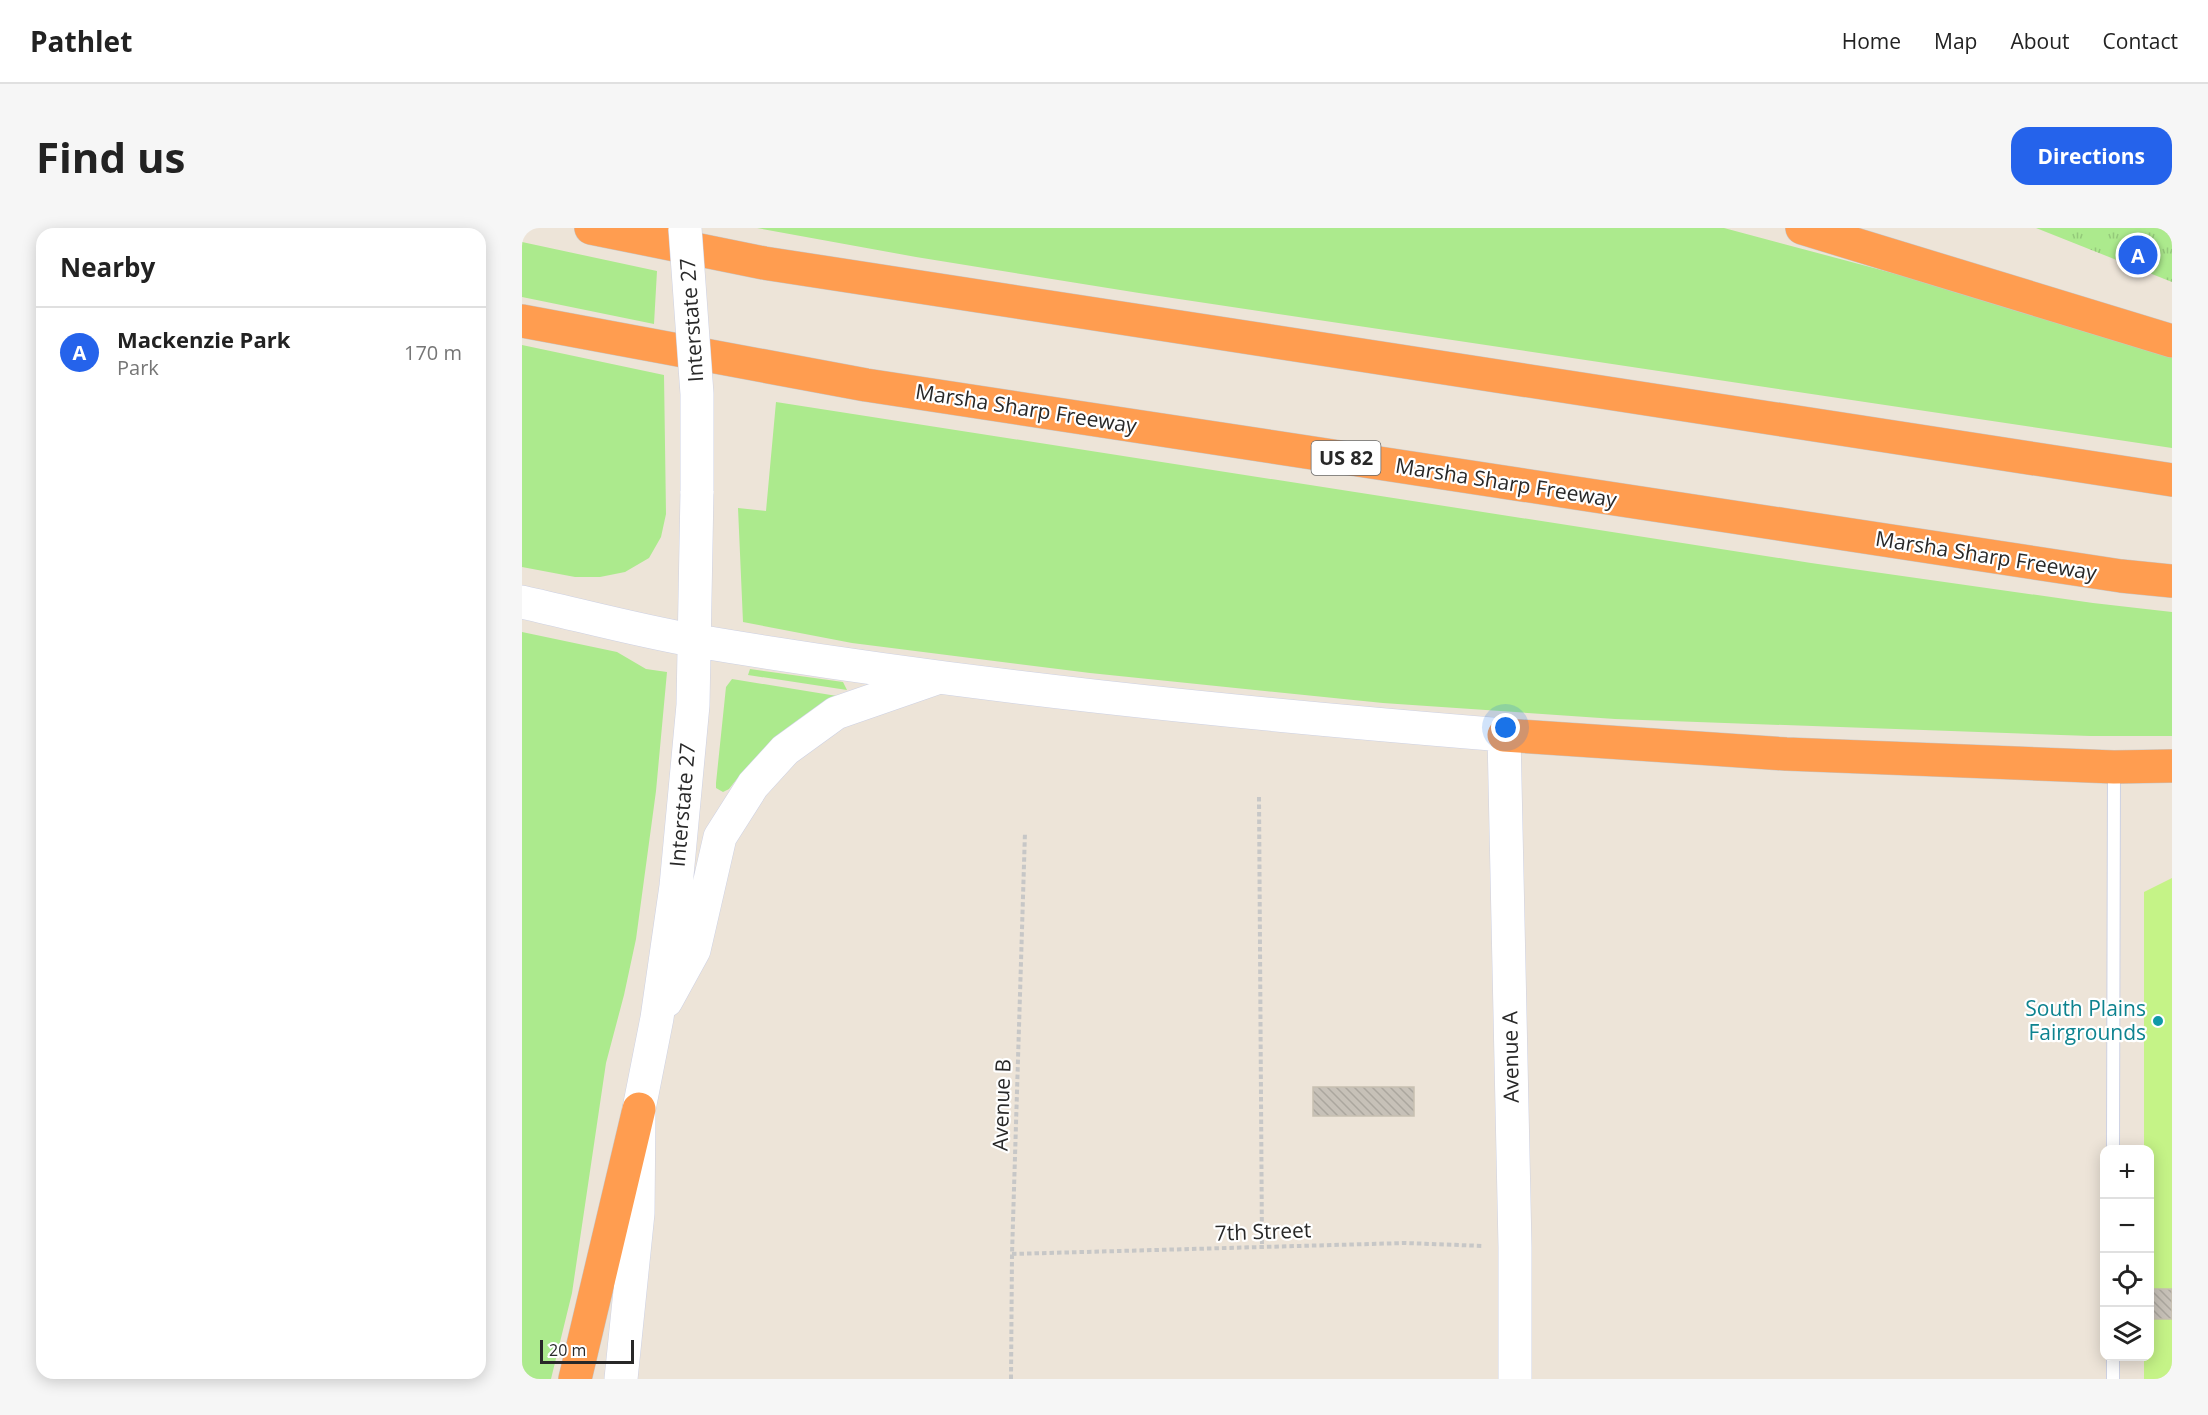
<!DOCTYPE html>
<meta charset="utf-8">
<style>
body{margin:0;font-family:"Open Sans",sans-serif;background:#f6f6f6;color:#222}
.controls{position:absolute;right:18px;bottom:18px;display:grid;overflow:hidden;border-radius:12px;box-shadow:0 3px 15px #0003}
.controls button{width:54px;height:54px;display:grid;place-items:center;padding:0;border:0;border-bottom:2px solid #e0e0e0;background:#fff;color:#222;font:30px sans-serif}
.scale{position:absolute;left:18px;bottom:15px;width:94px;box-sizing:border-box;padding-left:6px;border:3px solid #282828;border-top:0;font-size:16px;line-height:21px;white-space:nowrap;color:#282828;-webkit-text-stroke:4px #fff;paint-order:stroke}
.you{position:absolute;left:984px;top:500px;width:21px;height:21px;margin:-15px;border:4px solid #fff;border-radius:50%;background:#1a73e8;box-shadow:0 0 0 9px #1a73e833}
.badge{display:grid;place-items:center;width:39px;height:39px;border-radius:50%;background:#2563eb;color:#fff;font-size:20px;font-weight:700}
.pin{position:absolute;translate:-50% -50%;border:3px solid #fff;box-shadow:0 2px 6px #0006}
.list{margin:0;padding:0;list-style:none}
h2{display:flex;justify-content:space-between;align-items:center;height:78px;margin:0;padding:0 24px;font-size:26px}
h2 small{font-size:20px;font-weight:400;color:#767676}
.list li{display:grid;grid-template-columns:39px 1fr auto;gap:18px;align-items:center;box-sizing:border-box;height:90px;padding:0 24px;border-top:2px solid #e0e0e0}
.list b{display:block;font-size:22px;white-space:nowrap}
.list p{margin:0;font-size:20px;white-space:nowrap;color:#767676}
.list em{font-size:20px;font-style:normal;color:#767676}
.icon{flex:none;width:33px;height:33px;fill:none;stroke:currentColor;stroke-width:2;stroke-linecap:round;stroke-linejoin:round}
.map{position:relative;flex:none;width:1650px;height:1151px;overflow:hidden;border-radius:18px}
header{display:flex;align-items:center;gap:36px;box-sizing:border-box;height:84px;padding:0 30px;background:#fff;border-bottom:2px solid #e0e0e0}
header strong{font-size:28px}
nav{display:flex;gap:33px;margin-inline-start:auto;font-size:21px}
.intro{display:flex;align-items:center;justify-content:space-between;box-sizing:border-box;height:144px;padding:0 36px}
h1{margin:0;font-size:42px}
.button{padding:15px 27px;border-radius:18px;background:#2563eb;color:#fff;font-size:21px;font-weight:700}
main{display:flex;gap:36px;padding:0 36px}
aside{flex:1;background:#fff;border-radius:18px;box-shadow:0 3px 15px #0003}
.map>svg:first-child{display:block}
.grass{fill:#acea8d}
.park{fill:url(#park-tufts)}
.pitch{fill:#c5f387}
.building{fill:url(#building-back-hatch);stroke:#c8c0b1;stroke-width:1.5}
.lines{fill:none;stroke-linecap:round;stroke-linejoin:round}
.service-casing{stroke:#cdd1e3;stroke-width:14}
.secondary-casing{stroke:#cdd1e3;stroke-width:34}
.motorway-casing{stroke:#c7c7c7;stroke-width:34}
.path{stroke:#c7c7c7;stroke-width:4;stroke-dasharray:4.5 3;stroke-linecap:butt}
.service{stroke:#fff;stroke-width:12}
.secondary{stroke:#fff;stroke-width:33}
.motorway{stroke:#ff9d50;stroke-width:33}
.secondary-bridge-casing{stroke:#cdd1e3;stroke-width:34;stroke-linecap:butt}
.secondary-bridge{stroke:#fff;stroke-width:33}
.culture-dot{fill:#0f9aa8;stroke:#fff;stroke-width:2}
.labels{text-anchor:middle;stroke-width:4.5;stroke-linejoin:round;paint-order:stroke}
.shield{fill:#fff;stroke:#686868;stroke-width:1.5}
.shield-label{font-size:20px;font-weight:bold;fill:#282828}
.street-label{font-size:21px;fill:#282828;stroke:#fff}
.culture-label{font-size:21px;fill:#0d838f;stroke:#fff;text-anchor:end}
</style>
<header>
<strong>Pathlet</strong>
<nav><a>Home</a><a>Map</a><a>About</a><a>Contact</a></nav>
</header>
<div class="intro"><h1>Find us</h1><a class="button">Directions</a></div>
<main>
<aside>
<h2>Nearby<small></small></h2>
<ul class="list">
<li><span class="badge">A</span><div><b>Mackenzie Park</b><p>Park</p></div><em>170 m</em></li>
</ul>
</aside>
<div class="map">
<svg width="1650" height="1151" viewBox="0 0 1650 1151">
<defs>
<pattern id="park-tufts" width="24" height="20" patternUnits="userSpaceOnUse" patternTransform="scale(1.5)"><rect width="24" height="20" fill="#acea8d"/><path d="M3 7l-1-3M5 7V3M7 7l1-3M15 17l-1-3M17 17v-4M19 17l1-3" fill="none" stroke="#94c97a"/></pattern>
<pattern id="building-back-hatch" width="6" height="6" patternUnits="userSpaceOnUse" patternTransform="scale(1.5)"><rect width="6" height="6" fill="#c7c1b8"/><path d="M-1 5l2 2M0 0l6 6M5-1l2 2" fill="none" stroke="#aba69e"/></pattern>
</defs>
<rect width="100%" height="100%" fill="#ede4d8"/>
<path class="grass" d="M235 0H1202L1438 63 1650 128V220L617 65 394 29Z
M0 14 135 43 132 96 0 69Z
M0 117 142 147 144 286 139 309 127 330 103 344 78 349H53L0 339Z
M254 174 1289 335 1571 375 1650 384V508H1568L1093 491 861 475 568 445 330 415 221 394 216 280 244 283Z
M0 404 95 424 124 441 145 444 134 563 114 711 102 767 84 835 50 1065 29 1151H0Z
M228 441 321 454 325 462 226 447Z
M210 451 315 468C270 491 237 522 207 561L201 564 194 560V555L204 459Z"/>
<path class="park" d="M1514 0H1650V54Z"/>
<path class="pitch" d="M1650 650V1151H1622V1129L1628 1128V922L1622 921V664Z"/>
<path class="building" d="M791 859H892V888H791Z
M1629 1061H1650V1091H1629Z"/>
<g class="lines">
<defs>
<path id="service" d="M1591 922 1592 540
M1591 1151V1128"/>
<path id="secondary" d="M0 374C58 387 117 403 175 413 442 458 712 485 982 507L993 1019V1151
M144 773 172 722 198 609 231 557 263 522 314 485 412 451
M99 1151 116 985 117 881 135 790 154 658 171 477 175 263"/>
<path id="motorway" d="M69 0 242 35 1650 252
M1280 0 1650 113
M0 93 344 157 1599 348 1650 353
M982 507 1264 526 1592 539 1650 538
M53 1151 117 881"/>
</defs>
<use href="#service" class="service-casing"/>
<use href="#secondary" class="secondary-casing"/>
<use href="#motorway" class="motorway-casing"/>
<path class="path" d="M737 569 740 1019
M490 1026 883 1015 962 1018
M489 1151 490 1026 503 604"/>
<use href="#service" class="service"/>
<use href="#secondary" class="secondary"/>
<use href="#motorway" class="motorway"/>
<defs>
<path id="secondary-bridge" d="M163 0 175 166V263"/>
</defs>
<use href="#secondary-bridge" class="secondary-bridge-casing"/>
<use href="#secondary-bridge" class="secondary-bridge"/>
</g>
<circle class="culture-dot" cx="1636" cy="793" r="6"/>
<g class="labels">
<rect class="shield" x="789.5" y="213" width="69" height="34" rx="4.5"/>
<g class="shield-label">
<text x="824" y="237">US 82</text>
</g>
<g class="street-label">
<text transform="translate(170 92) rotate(-94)" y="7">Interstate 27</text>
<text transform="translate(504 181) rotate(9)" y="7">Marsha Sharp Freeway</text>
<text transform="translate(984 255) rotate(9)" y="7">Marsha Sharp Freeway</text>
<text transform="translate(1464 328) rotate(9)" y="7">Marsha Sharp Freeway</text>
<text transform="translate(161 577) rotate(-85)" y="7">Interstate 27</text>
<text transform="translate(989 829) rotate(-91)" y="7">Avenue A</text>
<text transform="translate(480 877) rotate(-88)" y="7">Avenue B</text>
<text transform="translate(741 1004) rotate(-2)" y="7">7th Street</text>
</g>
<g class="culture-label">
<text x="1624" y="788">South Plains<tspan x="1624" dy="24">Fairgrounds</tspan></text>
</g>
</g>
</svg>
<div class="controls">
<button>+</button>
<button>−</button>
<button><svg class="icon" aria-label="locate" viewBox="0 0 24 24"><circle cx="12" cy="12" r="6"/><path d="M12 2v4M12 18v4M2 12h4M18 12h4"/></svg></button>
<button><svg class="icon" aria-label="layers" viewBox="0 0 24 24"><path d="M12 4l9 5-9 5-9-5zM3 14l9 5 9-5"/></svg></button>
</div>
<div class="scale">20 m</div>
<div class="you"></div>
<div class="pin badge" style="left:1616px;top:27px">A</div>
</div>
</main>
